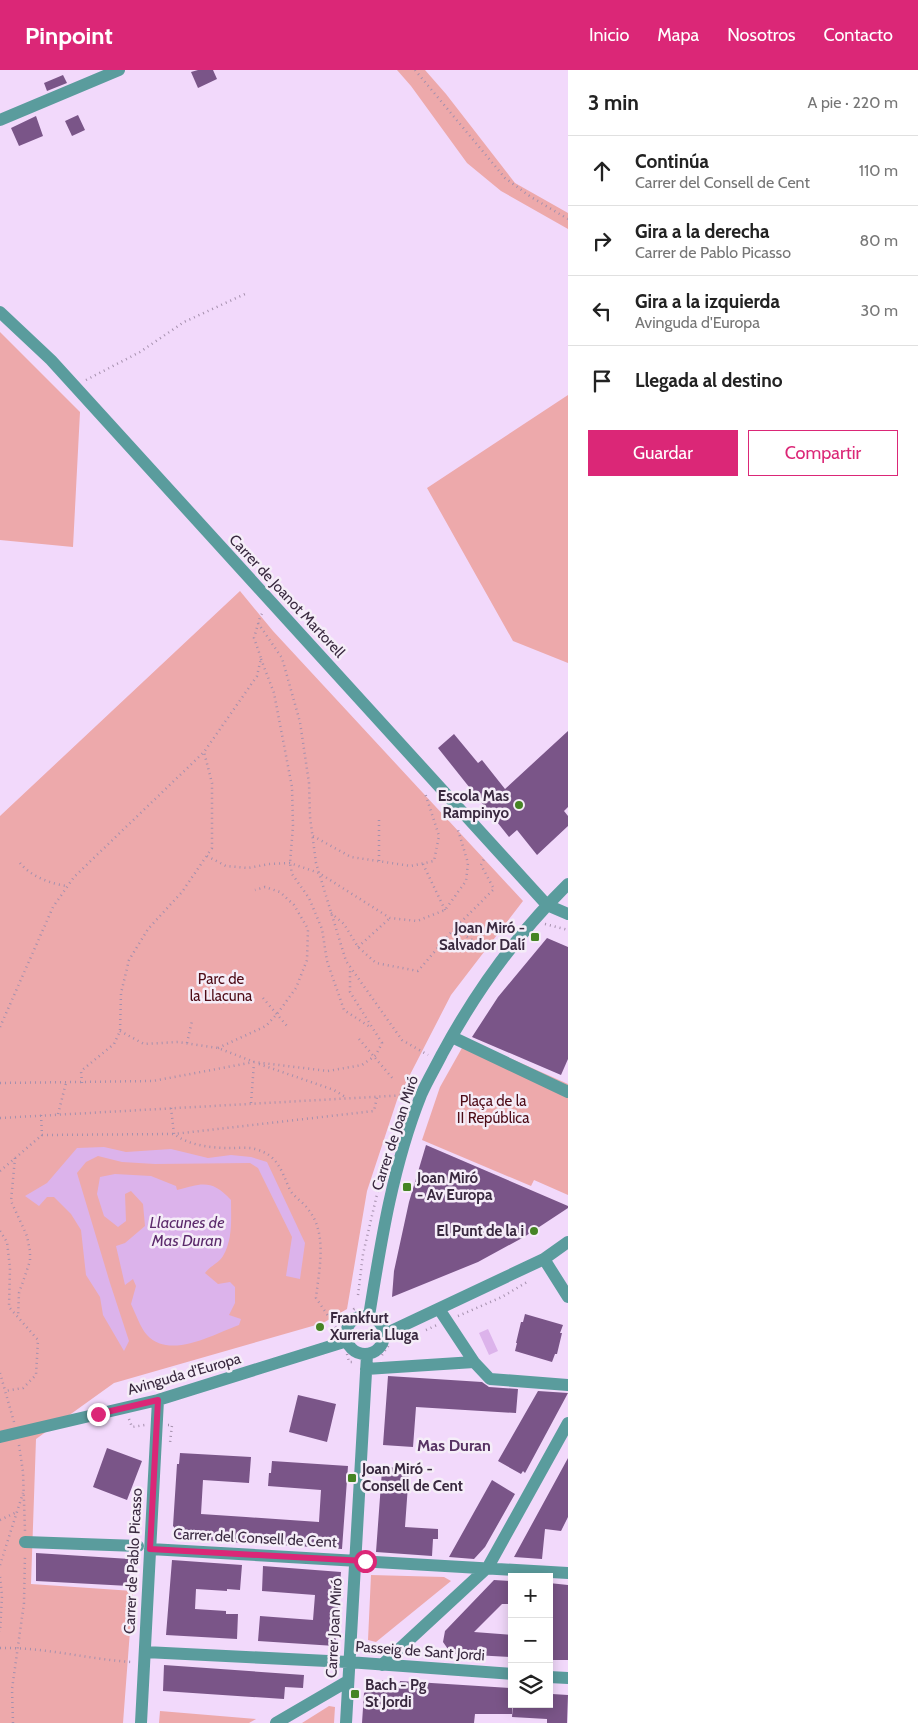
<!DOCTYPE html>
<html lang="es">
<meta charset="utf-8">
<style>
body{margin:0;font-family:Cabin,sans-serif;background:#f2f2f2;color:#222}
.controls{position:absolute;right:15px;bottom:15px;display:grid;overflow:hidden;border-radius:0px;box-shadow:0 2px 12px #0003}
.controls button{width:45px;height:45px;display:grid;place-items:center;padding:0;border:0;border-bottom:1px solid #e0e0e0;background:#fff;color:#222;font:25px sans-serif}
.stop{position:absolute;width:15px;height:15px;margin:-11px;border:4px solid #db2777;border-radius:50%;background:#fff}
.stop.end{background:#db2777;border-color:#fff;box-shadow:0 1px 5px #0008}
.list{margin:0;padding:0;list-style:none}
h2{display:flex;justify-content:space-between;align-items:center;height:65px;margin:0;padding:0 20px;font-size:21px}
h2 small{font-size:16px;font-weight:400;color:#767676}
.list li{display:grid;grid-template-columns:32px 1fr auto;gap:15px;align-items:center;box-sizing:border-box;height:70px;padding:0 20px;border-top:1px solid #e0e0e0}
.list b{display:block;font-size:19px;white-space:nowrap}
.list p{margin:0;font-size:16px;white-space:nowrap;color:#767676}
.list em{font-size:16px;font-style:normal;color:#767676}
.actions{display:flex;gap:10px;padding:15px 20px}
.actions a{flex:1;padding:11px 0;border:1px solid #db2777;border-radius:0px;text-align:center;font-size:18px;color:#db2777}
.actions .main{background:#db2777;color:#fff}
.icon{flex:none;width:28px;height:28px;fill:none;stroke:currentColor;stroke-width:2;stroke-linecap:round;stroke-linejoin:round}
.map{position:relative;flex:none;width:568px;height:1653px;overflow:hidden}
header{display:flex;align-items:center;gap:30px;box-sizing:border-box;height:70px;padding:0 25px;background:#db2777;color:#fff}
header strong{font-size:24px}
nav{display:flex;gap:28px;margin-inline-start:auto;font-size:18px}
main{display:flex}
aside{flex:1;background:#fff}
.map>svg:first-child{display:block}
.green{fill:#eda9ab}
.water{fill:#dcb3eb}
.building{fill:#7a5588}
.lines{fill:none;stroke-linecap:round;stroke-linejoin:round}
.path{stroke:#a590ad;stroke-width:2.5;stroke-dasharray:1 4;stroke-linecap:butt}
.minor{stroke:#5a9c9d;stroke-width:12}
.route{stroke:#db2777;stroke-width:6}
.poi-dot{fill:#458424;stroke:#f5edf8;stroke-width:2}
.labels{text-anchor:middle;stroke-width:5;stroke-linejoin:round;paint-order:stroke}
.street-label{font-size:15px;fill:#39293f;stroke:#f5edf8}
.poi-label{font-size:15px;font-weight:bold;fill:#39293f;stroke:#f5edf8;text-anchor:start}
.park-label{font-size:15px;fill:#4e0c17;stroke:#f5edf8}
.water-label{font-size:16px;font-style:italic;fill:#5b296b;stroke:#f5edf8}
.neighbourhood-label{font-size:16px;font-weight:bold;fill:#583464;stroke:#f5edf8}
</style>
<header>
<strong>Pinpoint</strong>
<nav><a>Inicio</a><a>Mapa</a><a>Nosotros</a><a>Contacto</a></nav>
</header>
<main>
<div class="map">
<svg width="568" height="1653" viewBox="0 0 568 1653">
<rect width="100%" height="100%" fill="#f2d9fb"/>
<path class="green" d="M397 0H425L446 24 515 113 568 143V159L501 121 467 93 411 16Z
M0 262 80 342 73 477 0 470Z
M568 325V593L513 571 427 418Z
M240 521 273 561 523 831 451 925 397 1030 367 1121 347 1239 323 1253 114 1313 36 1369 31 1514 133 1521 123 1653H0V746Z
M467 969 568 1014V1125L534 1110 531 1116 422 1070 440 1017Z
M371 1505 444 1507 451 1511 376 1572 368 1570Z
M329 1636 335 1637 334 1653H302Z
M160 1641 256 1649 249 1653H159Z"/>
<path class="water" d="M104 1077 126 1082 171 1079 208 1088 231 1085 251 1087 267 1092 305 1173 300 1209 286 1206 292 1167 258 1098 250 1093 155 1094 122 1092 98 1086 86 1092 77 1103 110 1213 129 1271 124 1281 103 1245 100 1227 86 1205 81 1160 71 1144 54 1127H47L39 1136 25 1126 47 1113 77 1078Z
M115 1104 151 1106 176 1116 177 1120C202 1113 212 1109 231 1130 231 1149 233 1169 223 1186 220 1192 210 1196 205 1203L218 1214 230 1212 235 1217V1233L229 1245 241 1249 239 1255C214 1264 170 1290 147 1265 141 1259 135 1242 131 1234L136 1216 133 1209 125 1215 116 1176 125 1173 145 1156 143 1134 131 1121 125 1124 126 1151 118 1157 104 1146 97 1124 100 1107Z
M488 1259 498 1281 489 1285 479 1263Z"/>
<path class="building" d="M198 0H213L217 9 198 18 191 2Z
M63 5 67 13 47 21 44 13Z
M78 45 85 60 72 66 65 51Z
M36 46 43 66 19 76 11 58Z
M568 661V737L564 741 568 746V756L537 785 517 760 509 767 438 678 454 664 478 693 482 690 505 719Z
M547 868 568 877V989L561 1005 472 967 498 927Z
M426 1075 568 1136V1138L524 1167 478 1192 392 1227 394 1201 409 1132Z
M525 1244 563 1255 560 1263H562L557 1284H555L552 1292 515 1281 517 1273H516L521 1252H523Z
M388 1306 482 1312 489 1317 518 1319 516 1343 416 1337 413 1377 383 1375Z
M538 1321 568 1323 525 1403 523 1401 521 1404 498 1391Z
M298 1325 336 1334 327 1372 289 1362Z
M107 1378 142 1391 127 1430 93 1417Z
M180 1383 251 1387 249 1413 203 1410 201 1444 246 1447 319 1452 321 1420 268 1416 269 1403H271L272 1391 348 1396 342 1479 266 1474V1468L245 1466 244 1473 174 1468V1457L173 1456 177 1394H179Z
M568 1388V1447L561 1461 545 1459 542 1489 514 1487Z
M386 1397 400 1398V1401H409L405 1457 438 1459V1469H433L432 1486 376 1482 382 1400H386Z
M492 1410 515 1424 485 1477 474 1489 449 1487Z
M36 1483 130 1489 129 1516 36 1511Z
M172 1490 242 1495 240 1520 227 1519V1521L196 1519 195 1539 226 1541V1544H238L237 1569 166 1565Z
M263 1496 341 1502 335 1576 258 1571 260 1546 313 1550 315 1525 262 1521Z
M494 1510 512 1511V1534H502L474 1562 512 1565V1587L456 1584 450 1582 443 1572 445 1561Z
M549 1513 568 1515V1590H549Z
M164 1595 304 1605 303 1618 285 1617 284 1629 163 1621Z
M383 1610 399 1617 400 1611 512 1618V1644H475L474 1653H362L364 1623 370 1619 371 1620Z
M552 1624 568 1625 567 1653H547V1649L512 1647 513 1634H551Z"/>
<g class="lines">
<path class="path" d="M415 0 505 108 531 127 568 149
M86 310 140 282 184 252 245 224
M258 553 282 588 300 652 309 713 310 747 316 793 346 891 402 970 428 985
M261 589 274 623 292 717 293 756 290 793 292 804 309 828 322 859 327 891 344 940 370 957
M379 750V792
M313 766 351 787 411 796 434 791 439 766 425 723
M207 786 226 796 248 798 269 794 290 793 319 803 390 848 417 851 445 840 466 811 468 793 458 760
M20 793C30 806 51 814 67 816
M423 794 445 840
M331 843 344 854 358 877 376 893 418 901 454 859 494 819 481 795 485 787
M545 854 568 860
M454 859 479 874
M358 877 390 848
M263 928 287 956
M0 957 53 837 74 807 204 682 257 606 261 588 254 568 260 547 263 542
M120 961 144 974 178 972 218 978 254 992 328 1001 362 995 376 985 382 973 350 922V898
M359 969 394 1010
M187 973 192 951
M218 978 266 956 277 944 296 918 307 890 308 859 294 835 280 822 265 817 255 820
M259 994 334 1020 347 1028
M0 1013 153 1011 254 992
M82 1013 81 1001 114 974 120 961 121 923 129 890 148 859 182 822 212 778V713L204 682
M251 1033 254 993
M171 1038 174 1064 374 1041 377 1027
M58 1044 66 1013
M41 1045 42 1065 174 1064C190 1076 212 1078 232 1078 239 1078 248 1077 255 1079 278 1085 281 1100 290 1120 294 1127 303 1132 308 1139 328 1164 319 1199 316 1228L339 1262
M0 1048 408 1025
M15 1088 11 1131 27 1166 30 1181V1191L19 1223 18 1247
M0 1101 42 1065
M0 1161 7 1172 10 1198 9 1237 38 1270 36 1305 23 1318 5 1321
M358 1225 363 1184 382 1103
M458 1246 502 1227 527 1212
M340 1260 345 1256 354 1239H358
M426 1260 437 1255
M347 1284 349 1292H355
M382 1285 389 1275
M0 1303 14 1352
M129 1349 132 1357 145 1355
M168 1355H172L170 1373
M19 1375 23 1402 25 1461
M0 1450 17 1442
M0 1495 23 1423
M0 1507 2 1526 0 1562
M0 1578C44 1577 87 1589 131 1592
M13 1653 12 1619 24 1533 25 1484"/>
<path class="minor" d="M0 50 119 0
M0 242 51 290 547 835 568 844
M452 967 568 1022
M544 1189 568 1227
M439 1239 474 1292 490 1309 568 1315
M346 1265a19 19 0 1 1 38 0a19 19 0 1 1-38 0Z
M369 1246C381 1171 393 1095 421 1025 427 1011 435 998 442 984 475 923 518 863 568 814
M385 1264 544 1189 568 1172
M366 1299 474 1292
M0 1367 158 1330 347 1271
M25 1472 138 1476
M150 1479 568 1503
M145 1582 348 1592 512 1604
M382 1595 488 1497 568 1353
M549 1607 568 1608
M141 1653 158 1330
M276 1653 348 1611
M346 1653 367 1285"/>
</g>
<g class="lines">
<path class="route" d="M98 1344 158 1330 150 1479 365 1491"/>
</g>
<g class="poi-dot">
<circle cx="519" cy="735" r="5"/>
<rect x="530" y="862" width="10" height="10" rx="2.5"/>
<rect x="402" y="1112" width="10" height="10" rx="2.5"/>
<circle cx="534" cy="1161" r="5"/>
<circle cx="320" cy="1257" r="5"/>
<rect x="347" y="1403" width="10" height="10" rx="2.5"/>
<rect x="350" y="1619" width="10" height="10" rx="2.5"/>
</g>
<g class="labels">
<g class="street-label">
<text transform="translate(287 526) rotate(47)" y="5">Carrer de Joanot Martorell</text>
<text transform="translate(395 1063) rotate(-72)" y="5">Carrer de Joan Miró</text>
<text transform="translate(184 1304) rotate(-16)" y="5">Avinguda d'Europa</text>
<text transform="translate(255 1468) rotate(3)" y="5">Carrer del Consell de Cent</text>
<text transform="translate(133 1491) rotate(-87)" y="5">Carrer de Pablo Picasso</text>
<text transform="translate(334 1558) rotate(-87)" y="5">Carrer Joan Miró</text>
<text transform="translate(420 1581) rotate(4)" y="5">Passeig de Sant Jordi</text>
</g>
<g class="poi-label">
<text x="509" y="731" text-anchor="end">Escola Mas<tspan x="509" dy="17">Rampinyo</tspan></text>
<text x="525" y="863" text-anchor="end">Joan Miró -<tspan x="525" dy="17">Salvador Dalí</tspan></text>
<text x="417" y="1113">Joan Miró<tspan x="417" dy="17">- Av Europa</tspan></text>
<text x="524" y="1166" text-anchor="end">El Punt de la i</text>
<text x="330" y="1253">Frankfurt<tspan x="330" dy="17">Xurreria Lluga</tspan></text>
<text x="362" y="1404">Joan Miró -<tspan x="362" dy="17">Consell de Cent</tspan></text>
<text x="365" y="1620">Bach - Pg<tspan x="365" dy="17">St Jordi</tspan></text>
</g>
<g class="park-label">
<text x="221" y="914">Parc de<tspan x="221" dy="17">la Llacuna</tspan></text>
<text x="493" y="1036">Plaça de la<tspan x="493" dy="17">II República</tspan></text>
</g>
<g class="water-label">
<text x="187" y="1158">Llacunes de<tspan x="187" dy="18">Mas Duran</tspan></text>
</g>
<g class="neighbourhood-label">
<text x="454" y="1381">Mas Duran</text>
</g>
</g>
</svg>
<div class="controls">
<button>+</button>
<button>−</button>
<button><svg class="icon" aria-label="layers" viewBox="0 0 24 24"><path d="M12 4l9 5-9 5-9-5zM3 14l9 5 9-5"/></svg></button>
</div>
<div class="stop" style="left:365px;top:1491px"></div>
<div class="stop end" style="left:98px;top:1344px"></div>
</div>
<aside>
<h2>3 min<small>A pie · 220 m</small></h2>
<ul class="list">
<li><svg class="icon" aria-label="ahead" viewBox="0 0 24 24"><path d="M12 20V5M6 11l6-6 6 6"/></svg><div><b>Continúa</b><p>Carrer del Consell de Cent</p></div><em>110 m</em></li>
<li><svg class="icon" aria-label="right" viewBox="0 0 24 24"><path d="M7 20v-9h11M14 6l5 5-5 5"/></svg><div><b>Gira a la derecha</b><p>Carrer de Pablo Picasso</p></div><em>80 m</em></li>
<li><svg class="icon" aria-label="left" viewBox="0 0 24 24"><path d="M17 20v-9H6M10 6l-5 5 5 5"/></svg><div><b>Gira a la izquierda</b><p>Avinguda d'Europa</p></div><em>30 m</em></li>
<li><svg class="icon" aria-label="arrive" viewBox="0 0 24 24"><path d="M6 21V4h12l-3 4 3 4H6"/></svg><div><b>Llegada al destino</b></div></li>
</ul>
<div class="actions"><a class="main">Guardar</a><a>Compartir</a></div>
</aside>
</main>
